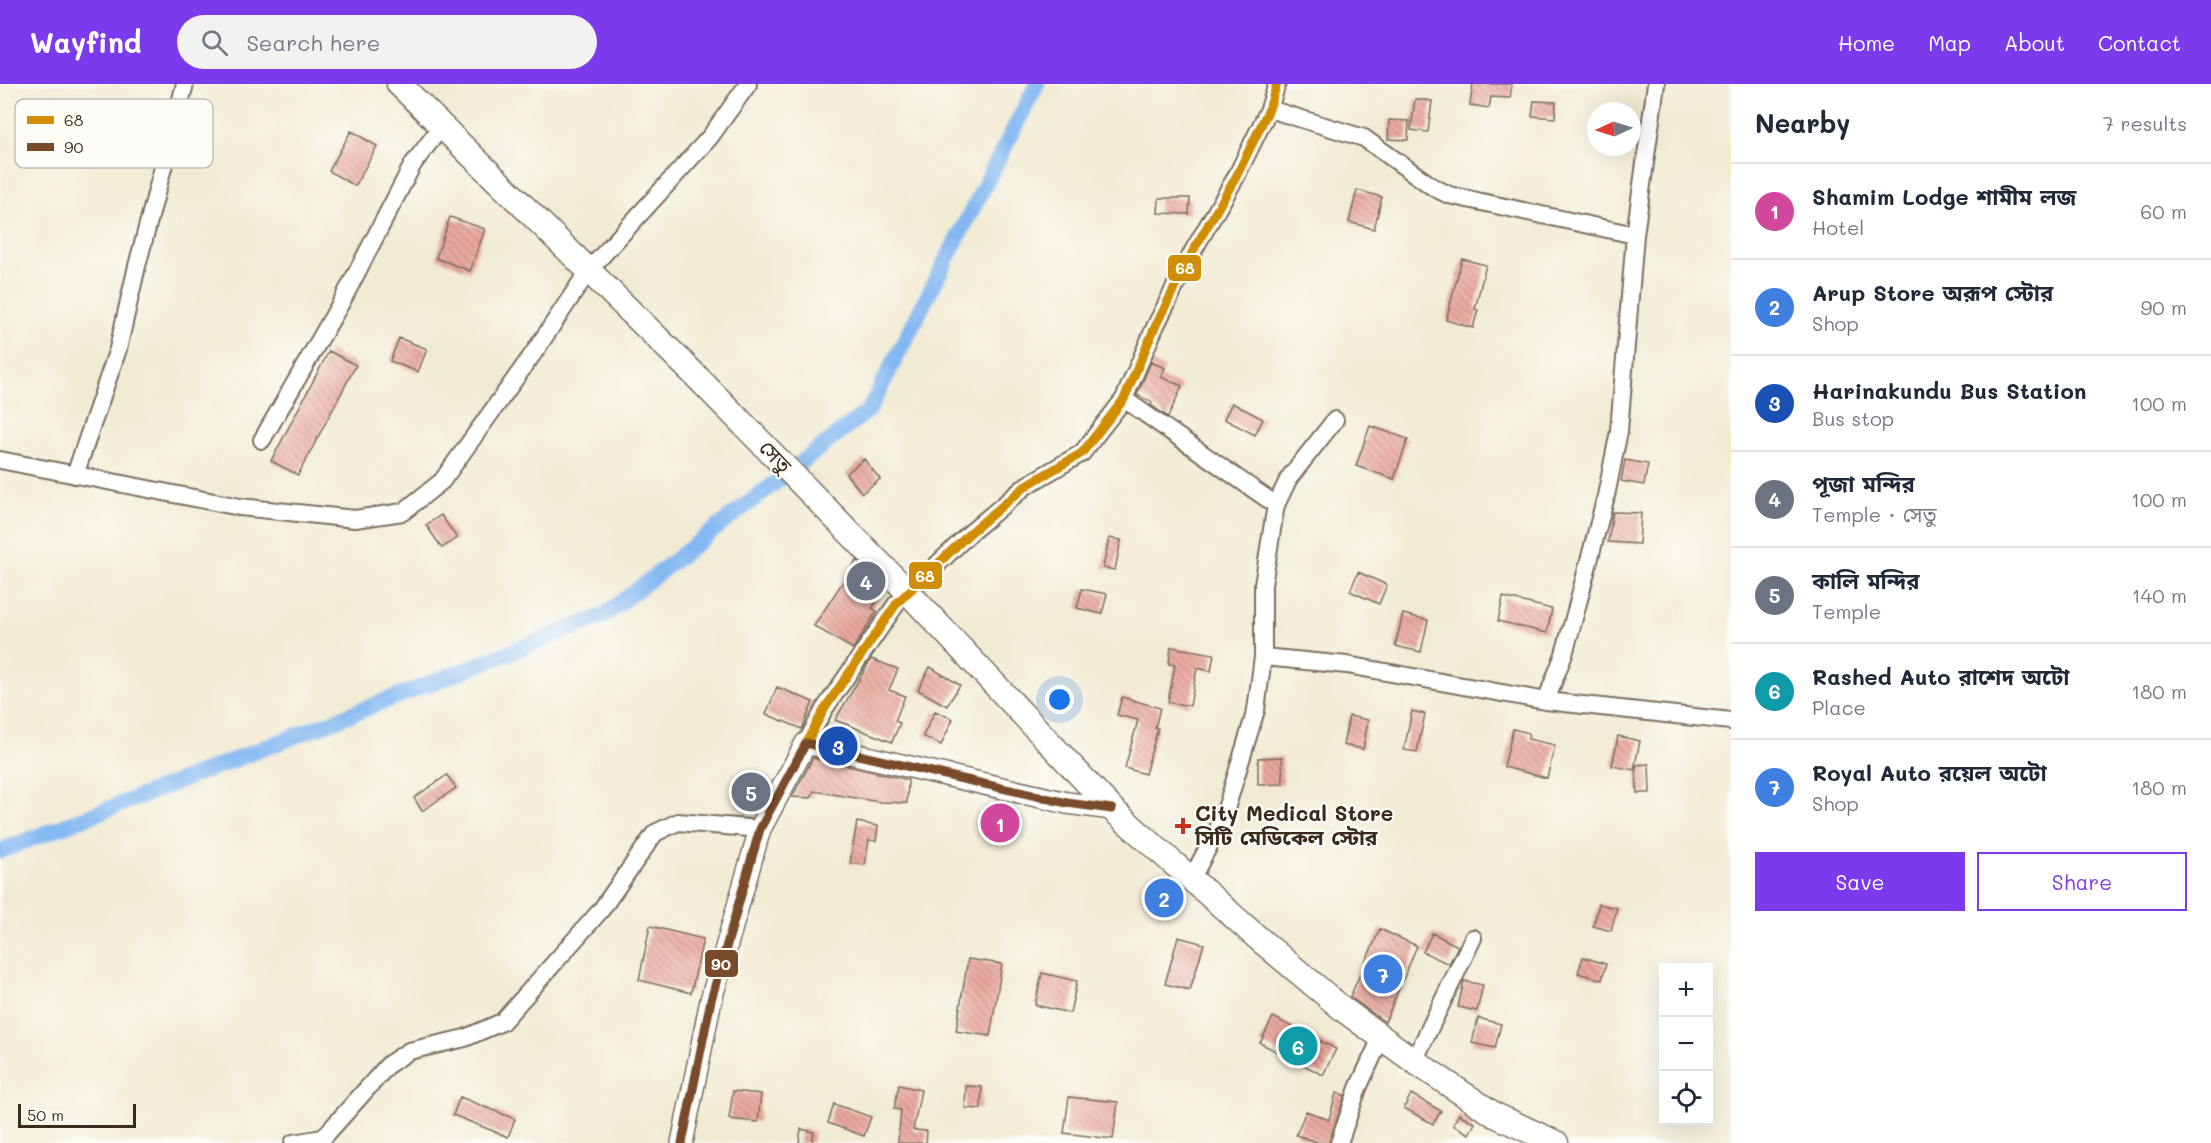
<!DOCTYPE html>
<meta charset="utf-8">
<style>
body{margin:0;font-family:Mali,"Noto Sans Bengali",sans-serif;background:#f2f2f3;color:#1f2937}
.controls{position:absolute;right:18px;bottom:18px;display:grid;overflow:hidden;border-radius:0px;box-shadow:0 6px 24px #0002}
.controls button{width:54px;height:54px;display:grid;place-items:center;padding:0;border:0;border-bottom:2px solid #e0e1e3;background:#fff;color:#1f2937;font:30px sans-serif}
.compass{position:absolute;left:1587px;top:18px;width:54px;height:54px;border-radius:50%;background:#fff;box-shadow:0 6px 24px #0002;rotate:266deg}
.scale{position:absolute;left:18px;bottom:15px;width:118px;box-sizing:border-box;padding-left:6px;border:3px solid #3b2a1e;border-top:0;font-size:16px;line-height:21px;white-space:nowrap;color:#3b2a1e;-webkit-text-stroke:4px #fdfcf7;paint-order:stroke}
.you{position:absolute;left:1060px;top:616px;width:21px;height:21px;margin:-15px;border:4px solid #fff;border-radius:50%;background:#1a73e8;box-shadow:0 0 0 9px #1a73e833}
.badge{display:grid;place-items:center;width:39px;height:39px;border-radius:50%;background:#7c3aed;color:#fff;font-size:20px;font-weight:700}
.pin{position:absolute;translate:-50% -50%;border:3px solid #fff;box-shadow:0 2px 6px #0006}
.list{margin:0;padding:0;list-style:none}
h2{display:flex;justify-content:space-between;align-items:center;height:78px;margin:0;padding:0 24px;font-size:26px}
h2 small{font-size:20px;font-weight:400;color:#747a83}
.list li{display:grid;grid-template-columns:39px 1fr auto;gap:18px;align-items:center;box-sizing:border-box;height:96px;padding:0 24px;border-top:2px solid #e0e1e3}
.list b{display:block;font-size:22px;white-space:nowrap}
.list p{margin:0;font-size:20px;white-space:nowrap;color:#747a83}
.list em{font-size:20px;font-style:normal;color:#747a83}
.actions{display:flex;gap:12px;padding:18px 24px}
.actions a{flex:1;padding:14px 0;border:2px solid #7c3aed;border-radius:0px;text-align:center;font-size:21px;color:#7c3aed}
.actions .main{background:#7c3aed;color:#fff}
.icon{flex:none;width:33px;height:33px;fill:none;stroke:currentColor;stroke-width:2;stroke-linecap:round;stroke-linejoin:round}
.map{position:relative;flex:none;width:1731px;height:1059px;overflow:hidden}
header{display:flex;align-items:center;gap:36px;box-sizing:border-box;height:84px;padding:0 30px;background:#7c3aed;color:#fff}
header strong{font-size:28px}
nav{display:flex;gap:33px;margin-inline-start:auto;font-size:21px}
.search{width:420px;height:54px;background:#f2f2f3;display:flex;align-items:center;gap:15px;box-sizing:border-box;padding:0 21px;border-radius:33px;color:#747a83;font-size:22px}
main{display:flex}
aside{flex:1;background:#fff}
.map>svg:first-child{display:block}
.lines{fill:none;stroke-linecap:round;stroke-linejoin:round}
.canal{stroke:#83b8f2;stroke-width:16}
.building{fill:url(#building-back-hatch)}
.minor-casing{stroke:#7b6e5e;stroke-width:20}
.major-casing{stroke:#7b6e5e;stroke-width:24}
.highway-casing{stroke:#7b6e5e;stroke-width:27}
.minor{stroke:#fff;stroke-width:16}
.major{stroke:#fff;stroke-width:21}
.highway{stroke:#fff;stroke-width:24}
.highway-bridge-casing{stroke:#7b6e5e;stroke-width:27;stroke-linecap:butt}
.highway-bridge{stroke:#fff;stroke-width:24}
.bus-1-casing{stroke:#fdfcf7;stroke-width:14}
.bus-2-casing{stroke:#fdfcf7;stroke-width:14}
.bus-1{stroke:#d18d06;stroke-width:9}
.bus-2{stroke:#7a4b2a;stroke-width:9}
.poi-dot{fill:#c8321e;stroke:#fdfcf7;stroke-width:2}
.labels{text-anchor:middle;stroke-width:4.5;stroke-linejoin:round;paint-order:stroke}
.street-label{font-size:21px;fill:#3b2a1e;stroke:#fdfcf7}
.poi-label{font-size:21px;font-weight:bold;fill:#3b2a1e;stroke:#fdfcf7;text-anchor:start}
.key{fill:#fdfcf7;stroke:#c3bdb6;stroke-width:1.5}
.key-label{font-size:16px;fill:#3b2a1e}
.line-badge{stroke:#fdfcf7;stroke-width:2}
.badge-label{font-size:16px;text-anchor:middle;font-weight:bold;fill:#fff}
</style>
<header>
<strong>Wayfind</strong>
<div class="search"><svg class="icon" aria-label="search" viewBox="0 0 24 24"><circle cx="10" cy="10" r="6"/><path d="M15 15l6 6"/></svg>Search here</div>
<nav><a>Home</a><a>Map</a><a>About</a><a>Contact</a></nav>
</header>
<main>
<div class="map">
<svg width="1731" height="1059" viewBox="0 0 1731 1059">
<defs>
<pattern id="building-back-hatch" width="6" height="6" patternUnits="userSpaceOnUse" patternTransform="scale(1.5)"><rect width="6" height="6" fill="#eaa99e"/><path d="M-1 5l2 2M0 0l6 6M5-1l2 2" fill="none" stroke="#bf8a80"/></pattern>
</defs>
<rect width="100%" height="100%" fill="#fdfcf7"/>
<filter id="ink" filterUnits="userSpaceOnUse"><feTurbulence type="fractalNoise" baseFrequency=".0167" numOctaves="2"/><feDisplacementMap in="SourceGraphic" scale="12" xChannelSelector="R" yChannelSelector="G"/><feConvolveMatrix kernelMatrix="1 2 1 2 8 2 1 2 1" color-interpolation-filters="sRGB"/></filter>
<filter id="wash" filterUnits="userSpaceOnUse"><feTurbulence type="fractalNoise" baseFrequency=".008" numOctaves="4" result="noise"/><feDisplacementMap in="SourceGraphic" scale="24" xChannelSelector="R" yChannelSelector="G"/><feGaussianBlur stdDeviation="1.35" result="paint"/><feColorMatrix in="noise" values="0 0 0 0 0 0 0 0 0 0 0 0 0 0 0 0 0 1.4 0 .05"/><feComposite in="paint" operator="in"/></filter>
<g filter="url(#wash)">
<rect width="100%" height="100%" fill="#f2ebd4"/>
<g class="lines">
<path class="canal" d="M0 767 603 532 869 326 1037 0"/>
</g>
<g id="blocks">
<path class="building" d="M1473 0H1512L1510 14 1491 13 1489 24 1470 21Z
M1415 15 1432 17 1428 48 1411 46Z
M1534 17 1556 18 1555 34 1532 32Z
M1389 36 1409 37 1408 56 1388 55Z
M351 47 377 62 355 102 329 87Z
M1357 106 1382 113 1374 145 1349 138Z
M1159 114H1190L1189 130 1158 129Z
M450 133 485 145 470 187 436 174Z
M1462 175 1486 181 1475 225 1478 226 1473 244 1446 236Z
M399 254 427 265 418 288 390 277Z
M329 267 356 281 298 391 271 377Z
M1151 278 1165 284 1161 293 1182 302 1168 333 1151 321 1152 318 1137 311Z
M1232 319 1263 335 1255 351 1224 335Z
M1370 342 1408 355 1394 395 1356 382Z
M864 375 880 395 862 409 846 390Z
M1625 376 1648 380 1644 401 1621 397Z
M1613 428 1641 429 1639 460 1608 458Z
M441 431 457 454 442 464 426 441Z
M1109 454 1121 456 1115 486 1103 484Z
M857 476 885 505 872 524 877 527 853 565 814 542Z
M1358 488 1387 501 1379 520 1350 507Z
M1082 505 1107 510 1102 530 1077 524Z
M1503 513 1552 525 1547 549 1498 537Z
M1403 530 1428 536 1421 568 1395 562Z
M1171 563 1214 570 1211 587 1197 584 1190 622 1168 618 1175 581 1169 580Z
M871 575 898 585 889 606 905 612 895 637 900 639 892 658 835 636Z
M930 583 960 601 947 622 918 606Z
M777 603 813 618 802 645 766 630Z
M1122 613 1160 624 1155 644H1158L1145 690 1125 684 1138 636 1117 631Z
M935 627 953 635 941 661 923 652Z
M1412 627 1425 630 1417 668 1404 666Z
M1349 632 1368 636 1363 665 1343 661Z
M1513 645 1529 649 1528 655 1555 661 1547 694 1504 683Z
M1618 652 1640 657 1634 686 1612 682Z
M1282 673 1283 700 1258 701V674Z
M813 674 908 696 907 719 880 718 814 707 811 714 792 713Z
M1649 680 1650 709H1637L1636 681Z
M447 691 456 704 422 727 414 714Z
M988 725 1013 727 1011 753 987 752Z
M857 738 878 742 876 757 869 756 865 781 850 779Z
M1599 820 1617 824 1611 847 1593 842Z
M650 842 703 855 691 909 639 896Z
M1380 845 1417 862 1385 938 1350 913Z
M1432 849 1458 862 1449 880 1423 868Z
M1178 853 1204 860 1190 906 1165 900Z
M1583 873 1606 880 1602 896 1578 889Z
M968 875 1002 880 990 952 956 947Z
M1042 889 1077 897 1070 929 1035 921Z
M1464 897 1483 901 1477 927 1458 923Z
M1273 933 1336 965 1323 991 1260 959Z
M1478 934 1501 940 1495 964 1472 959Z
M899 1001 921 1006 913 1046 927 1047 926 1059H898L901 1026 894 1025Z
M966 1002 982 1003 981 1025 965 1024Z
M733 1007 761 1010 758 1038 729 1035Z
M1336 1009 1345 1011 1329 1059H1320L1296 1051 1306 1027 1329 1036Z
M1411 1010 1441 1027 1433 1040 1404 1024Z
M460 1013 515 1035 508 1053 453 1031Z
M1069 1013 1118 1018 1113 1055 1064 1049Z
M834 1020 871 1033 864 1052 828 1039Z
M1459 1030 1475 1039 1469 1050 1453 1041Z
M801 1045 814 1048 812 1059H799Z"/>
</g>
</g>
<g filter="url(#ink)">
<use href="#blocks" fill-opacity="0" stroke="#7b6e5e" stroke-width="1.5"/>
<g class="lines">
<defs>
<path id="minor" d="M1269 25 1364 54 1433 103 1449 111 1635 151
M1124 315 1276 421
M262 356 342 217 413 80 441 43
M0 376 240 423 355 435 403 428 442 397 535 267 589 186 710 53 748 0
M75 391 118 265 137 182 185 0
M1263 573 1347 581 1546 617 1731 637
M1546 617 1564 570 1573 538 1606 412 1619 347 1635 151 1656 0
M806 659 825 624 897 519 970 449 1027 401 1082 369 1124 315 1155 243 1193 167 1236 93 1269 25 1277 0
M1192 794 1223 735 1256 626 1263 573V501L1276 421 1289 394 1335 336
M1414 977 1473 854
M293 1059 323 1054
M321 1059 323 1054 389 980 409 967 465 954 502 938 601 826 655 749 678 738 760 745
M1339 1059 1358 1004 1381 954"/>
<path id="major" d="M682 1059 711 916 760 745 806 659 1067 719 1112 725"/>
<path id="highway" d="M399 0 694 290 898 498
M918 519 1112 725 1259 855 1344 926 1414 977 1495 1031 1556 1059"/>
</defs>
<use href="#minor" class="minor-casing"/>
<use href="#major" class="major-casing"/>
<use href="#highway" class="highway-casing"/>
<use href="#minor" class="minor"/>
<use href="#major" class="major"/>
<use href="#highway" class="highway"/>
<defs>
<path id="highway-bridge" d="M898 498 918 519"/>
</defs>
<use href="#highway-bridge" class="highway-bridge-casing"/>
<use href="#highway-bridge" class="highway-bridge"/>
<defs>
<path id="bus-1" d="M806 659 825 624 897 519 970 449 1027 401 1082 369 1124 315 1155 243 1193 167 1236 93 1269 25 1277 0"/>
<path id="bus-2" d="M682 1059 711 916 760 745 806 659 1067 719 1112 725"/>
</defs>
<use href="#bus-1" class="bus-1-casing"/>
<use href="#bus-2" class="bus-2-casing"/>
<use href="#bus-1" class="bus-1"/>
<use href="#bus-2" class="bus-2"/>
</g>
</g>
<path class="poi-dot" d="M1180 733h6v6h6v6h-6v6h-6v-6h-6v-6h6z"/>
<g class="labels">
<g class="street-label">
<text transform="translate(775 373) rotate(46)" y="7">সেতু</text>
</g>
<g class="poi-label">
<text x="1195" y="737">City Medical Store<tspan x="1195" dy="24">সিটি মেডিকেল স্টোর</tspan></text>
</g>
</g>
<rect x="15" y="15" width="198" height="69" rx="9" class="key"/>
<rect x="27" y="32" width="27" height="8" fill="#d18d06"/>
<rect x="27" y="59" width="27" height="8" fill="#7a4b2a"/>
<g class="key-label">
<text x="64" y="42">68</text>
<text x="64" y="69">90</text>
</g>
<g class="line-badge">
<rect x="1167" y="170" width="35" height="28" rx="6" fill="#d18d06"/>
<rect x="908" y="477" width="35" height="29" rx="6" fill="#d18d06"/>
<rect x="704" y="865" width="35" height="29" rx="6" fill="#7a4b2a"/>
</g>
<g class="badge-label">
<text x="1185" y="190">68</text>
<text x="925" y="498">68</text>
<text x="721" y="886">90</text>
</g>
</svg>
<div class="controls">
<button>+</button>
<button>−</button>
<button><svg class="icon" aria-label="locate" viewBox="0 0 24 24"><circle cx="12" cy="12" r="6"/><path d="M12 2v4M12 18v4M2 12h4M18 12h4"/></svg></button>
</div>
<svg class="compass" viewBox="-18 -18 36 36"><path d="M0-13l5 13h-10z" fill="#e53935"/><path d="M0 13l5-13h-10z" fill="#747a83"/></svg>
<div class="scale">50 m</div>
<div class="you"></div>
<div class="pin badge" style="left:1000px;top:739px;background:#d1479c">1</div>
<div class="pin badge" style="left:1164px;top:814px;background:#3f7fe0">2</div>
<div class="pin badge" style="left:838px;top:662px;background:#1a4fb4">3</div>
<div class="pin badge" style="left:866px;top:497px;background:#6b7280">4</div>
<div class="pin badge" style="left:751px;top:708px;background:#6b7280">5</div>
<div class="pin badge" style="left:1298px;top:962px;background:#0f9aa8">6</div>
<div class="pin badge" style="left:1383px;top:890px;background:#3f7fe0">7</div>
</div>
<aside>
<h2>Nearby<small>7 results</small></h2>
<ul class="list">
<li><span class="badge" style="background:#d1479c">1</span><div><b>Shamim Lodge শামীম লজ</b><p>Hotel</p></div><em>60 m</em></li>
<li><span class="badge" style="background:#3f7fe0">2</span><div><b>Arup Store অরূপ স্টোর</b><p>Shop</p></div><em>90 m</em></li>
<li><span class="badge" style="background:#1a4fb4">3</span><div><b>Harinakundu Bus Station</b><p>Bus stop</p></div><em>100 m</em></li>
<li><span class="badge" style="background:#6b7280">4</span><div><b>পূজা মন্দির</b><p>Temple · সেতু</p></div><em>100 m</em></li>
<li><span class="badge" style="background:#6b7280">5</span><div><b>কালি মন্দির</b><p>Temple</p></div><em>140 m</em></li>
<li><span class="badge" style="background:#0f9aa8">6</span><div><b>Rashed Auto রাশেদ অটো</b><p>Place</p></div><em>180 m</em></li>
<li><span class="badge" style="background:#3f7fe0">7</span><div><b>Royal Auto রয়েল অটো</b><p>Shop</p></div><em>180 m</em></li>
</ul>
<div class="actions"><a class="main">Save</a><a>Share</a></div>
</aside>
</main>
